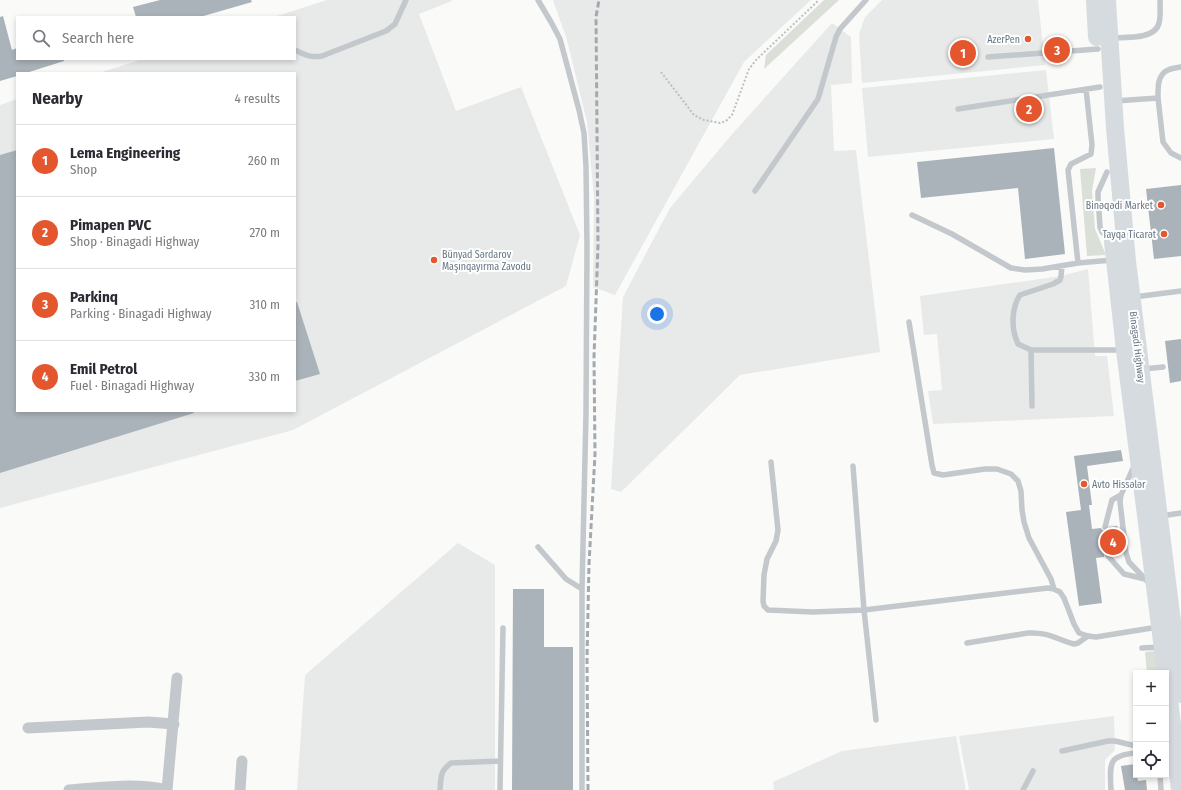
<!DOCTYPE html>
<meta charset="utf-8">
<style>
body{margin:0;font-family:"Fira Sans Condensed",sans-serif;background:#f2f2f3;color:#2b2b33}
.controls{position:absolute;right:12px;bottom:12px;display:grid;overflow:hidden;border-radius:0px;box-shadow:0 2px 6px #0003}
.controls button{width:36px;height:36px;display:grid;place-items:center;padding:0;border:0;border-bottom:1px solid #e1e1e2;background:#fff;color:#2b2b33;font:20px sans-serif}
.you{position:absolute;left:657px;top:314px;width:14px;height:14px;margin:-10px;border:3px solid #fff;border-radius:50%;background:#1a73e8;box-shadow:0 0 0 6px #1a73e833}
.badge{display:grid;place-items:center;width:26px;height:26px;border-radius:50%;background:#e4572e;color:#fff;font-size:13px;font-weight:700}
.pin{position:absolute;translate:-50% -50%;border:2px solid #fff;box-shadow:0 1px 4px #0006}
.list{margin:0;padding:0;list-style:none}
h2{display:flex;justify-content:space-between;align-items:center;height:52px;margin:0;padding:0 16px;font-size:17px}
h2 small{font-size:13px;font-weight:400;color:#7c7c81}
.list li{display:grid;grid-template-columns:26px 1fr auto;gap:12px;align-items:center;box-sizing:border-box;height:72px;padding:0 16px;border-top:1px solid #e1e1e2}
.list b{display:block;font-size:15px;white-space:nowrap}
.list p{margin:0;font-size:13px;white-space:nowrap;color:#7c7c81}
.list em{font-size:13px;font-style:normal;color:#7c7c81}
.icon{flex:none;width:22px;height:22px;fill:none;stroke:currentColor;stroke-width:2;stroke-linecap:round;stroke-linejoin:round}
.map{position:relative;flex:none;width:1181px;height:790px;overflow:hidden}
.search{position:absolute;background:#fff;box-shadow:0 2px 6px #0003;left:16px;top:16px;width:280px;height:44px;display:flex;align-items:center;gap:10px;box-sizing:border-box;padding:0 14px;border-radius:0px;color:#7c7c81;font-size:15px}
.panel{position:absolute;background:#fff;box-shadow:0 2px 6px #0003;left:16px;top:72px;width:280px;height:340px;border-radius:0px}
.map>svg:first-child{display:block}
.built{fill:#e8e9e9}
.green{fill:#dadfd7}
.building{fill:#aab3b9}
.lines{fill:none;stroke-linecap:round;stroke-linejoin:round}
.path{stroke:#bbbfc2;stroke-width:2;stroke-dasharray:2 2;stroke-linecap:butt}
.service{stroke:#c3c8cc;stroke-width:5.5}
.minor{stroke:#c3c8cc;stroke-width:11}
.primary{stroke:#d6dbdf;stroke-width:18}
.rail{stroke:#a2aab0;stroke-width:3;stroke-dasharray:6 3;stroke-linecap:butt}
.poi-dot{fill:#e4572e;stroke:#fff;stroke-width:1.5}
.labels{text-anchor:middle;stroke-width:4;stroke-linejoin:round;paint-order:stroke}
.poi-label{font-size:10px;fill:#657683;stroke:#fff;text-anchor:end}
.street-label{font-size:10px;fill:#657683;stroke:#fff}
</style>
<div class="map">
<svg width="1181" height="790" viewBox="0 0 1181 790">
<rect width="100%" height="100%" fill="#fafaf8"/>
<path class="built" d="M327 0H452V1L419 14 456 111 521 87 580 235 566 286 293 430 0 508V105L17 99V411H295V73H99L143 59H295V17H274Z
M553 0H811L744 62 615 295 593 287 594 197 587 122 567 40Z
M882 0H1038L1045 65 862 83 859 34 865 17Z
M832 23 851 37 852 83 831 85 834 151 856 150 880 352 740 375 621 492 611 489 623 297 670 208 734 132Z
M1046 70 1054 139 868 157 862 88Z
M1088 269 1095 356H1107L1114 416 933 424 928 391 942 390 937 334 924 335 920 296 1061 276Z
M458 543 495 565V790H297L305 675Z
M1114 716 1115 750 1105 760V790H969L959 736Z
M956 736 966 790H774L773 782 842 751Z"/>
<path class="green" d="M824 0H839L764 69 766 55Z
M1096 168 1092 191 1095 229 1106 255 1087 256 1080 169Z
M1155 651 1158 673H1147L1145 652Z"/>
<path class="building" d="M160 0H251L252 2 200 17H136L133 7Z
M3 16 12 50 17 48V59H64V61L26 73H17V76L0 81V17Z
M1054 148 1065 254 1025 259 1018 188 921 198 917 162Z
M17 150V411H193L194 413 0 473V155Z
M1181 185V256L1154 259 1146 189Z
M295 302H297L320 374 295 381Z
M1181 339V381L1170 383 1165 341Z
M1121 450 1123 461 1087 466 1092 505H1089L1092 529 1101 528 1102 530 1106 531 1108 530 1109 527 1117 526 1121 554 1113 556 1110 552H1108L1105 553 1104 557 1096 558 1102 603 1079 606 1066 512 1081 510 1074 456Z
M513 589H544V647H573V790H512Z
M1135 764 1138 781 1146 780 1147 790H1125L1121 766Z"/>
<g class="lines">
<path class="path" d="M661 72 694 115 704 120 720 123 726 121 732 115 749 69 756 60 819 0"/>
<path class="service" d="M538 0 551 22 560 39 579 110 584 133 586 167 587 247 586 414 582 589V790
M1111 38C1125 37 1155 40 1159 23 1161 16 1160 7 1160 0
M295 50C305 55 311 58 322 56L386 31 395 24 406 0
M988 57 1098 49
M1158 98 1163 142 1171 153 1181 158
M1115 101 1158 98C1158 88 1157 75 1168 70 1172 68 1177 68 1181 67
M958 109 1100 87
M1107 172 1098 192V197L1100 227 1102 232 1110 241
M755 191 818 99 836 37 840 29 866 0
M912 215 952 234 1011 268 1025 270 1042 269 1078 263 1112 260
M1078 263 1068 170 1071 164 1091 154 1092 145 1086 89
M1134 297 1181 291
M909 322 932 465 934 473 943 475 985 469H997L1011 474 1018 481 1021 491 1022 510 1024 522 1029 538 1051 579 1054 589
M1031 350 1018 344C1011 329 1011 309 1020 295L1053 284 1060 280 1061 276 1062 266
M1143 369 1163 367
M1032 406 1031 350H1122
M771 462 778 530 776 541 767 559 764 575 763 601 764 606 768 610 813 612 864 610 1048 588 1054 589 1060 592 1064 598 1074 624 1079 633 1088 636 1096 637 1158 627
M853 466 864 610 876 720
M1134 466 1121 495 1120 502 1126 553 1129 562 1149 583
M1161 516 1181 513
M1105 527 1112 500 1121 495
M538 547 566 579 582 589
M1108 556 1124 574 1145 579
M967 643 1028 633C1049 632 1056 639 1074 644L1078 643 1088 636
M1142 648 1160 647
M1062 751 1108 741H1115L1136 746
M1160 775 1161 790
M440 790C441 777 440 771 451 763L500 761
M500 790 503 628
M1023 790 1033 771
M1111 790C1110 765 1107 755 1136 753"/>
<path class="minor" d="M28 728 148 722 174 724
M69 790C101 788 135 782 167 790
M167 790 177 678
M240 790 242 761"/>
<path class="primary" d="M1095 0 1097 37
M1107 0 1115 128 1127 261 1181 694
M1113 242 1125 350 1166 673
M1166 675 1180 790"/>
<path class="rail" d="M588 790 587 658 589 564 595 454 594 357 598 245 596 17 599 0"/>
</g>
<g class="poi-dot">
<circle cx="1028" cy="39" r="4"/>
<circle cx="1161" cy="205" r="4"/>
<circle cx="1164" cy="234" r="4"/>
<circle cx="434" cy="260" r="4"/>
<circle cx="1084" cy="484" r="4"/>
</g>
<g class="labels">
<g class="poi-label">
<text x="1020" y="43">AzerPen</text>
<text x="1153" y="209">Binəqədi Market</text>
<text x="1156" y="238">Tayqa Ticarət</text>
<text x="442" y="258" text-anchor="start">Bünyad Sərdarov<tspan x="442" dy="12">Maşınqayırma Zavodu</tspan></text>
<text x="1092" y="488" text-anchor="start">Avto Hissələr</text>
</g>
<g class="street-label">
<text transform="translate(1138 347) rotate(83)" y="4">Binagadi Highway</text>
</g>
</g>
</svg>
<div class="controls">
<button>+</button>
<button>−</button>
<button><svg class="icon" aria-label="locate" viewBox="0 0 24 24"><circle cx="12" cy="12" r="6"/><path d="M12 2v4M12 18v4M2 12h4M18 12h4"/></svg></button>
</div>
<div class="you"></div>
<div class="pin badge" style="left:963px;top:53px">1</div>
<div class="pin badge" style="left:1029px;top:109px">2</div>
<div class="pin badge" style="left:1057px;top:50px">3</div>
<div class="pin badge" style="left:1113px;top:542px">4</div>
<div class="search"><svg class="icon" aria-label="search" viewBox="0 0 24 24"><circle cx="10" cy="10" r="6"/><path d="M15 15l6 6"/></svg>Search here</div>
<section class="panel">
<h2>Nearby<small>4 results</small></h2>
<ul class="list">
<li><span class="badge">1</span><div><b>Lema Engineering</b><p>Shop</p></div><em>260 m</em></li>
<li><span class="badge">2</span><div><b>Pimapen PVC</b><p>Shop · Binagadi Highway</p></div><em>270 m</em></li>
<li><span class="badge">3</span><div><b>Parkinq</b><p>Parking · Binagadi Highway</p></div><em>310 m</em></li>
<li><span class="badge">4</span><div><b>Emil Petrol</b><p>Fuel · Binagadi Highway</p></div><em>330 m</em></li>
</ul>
</section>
</div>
